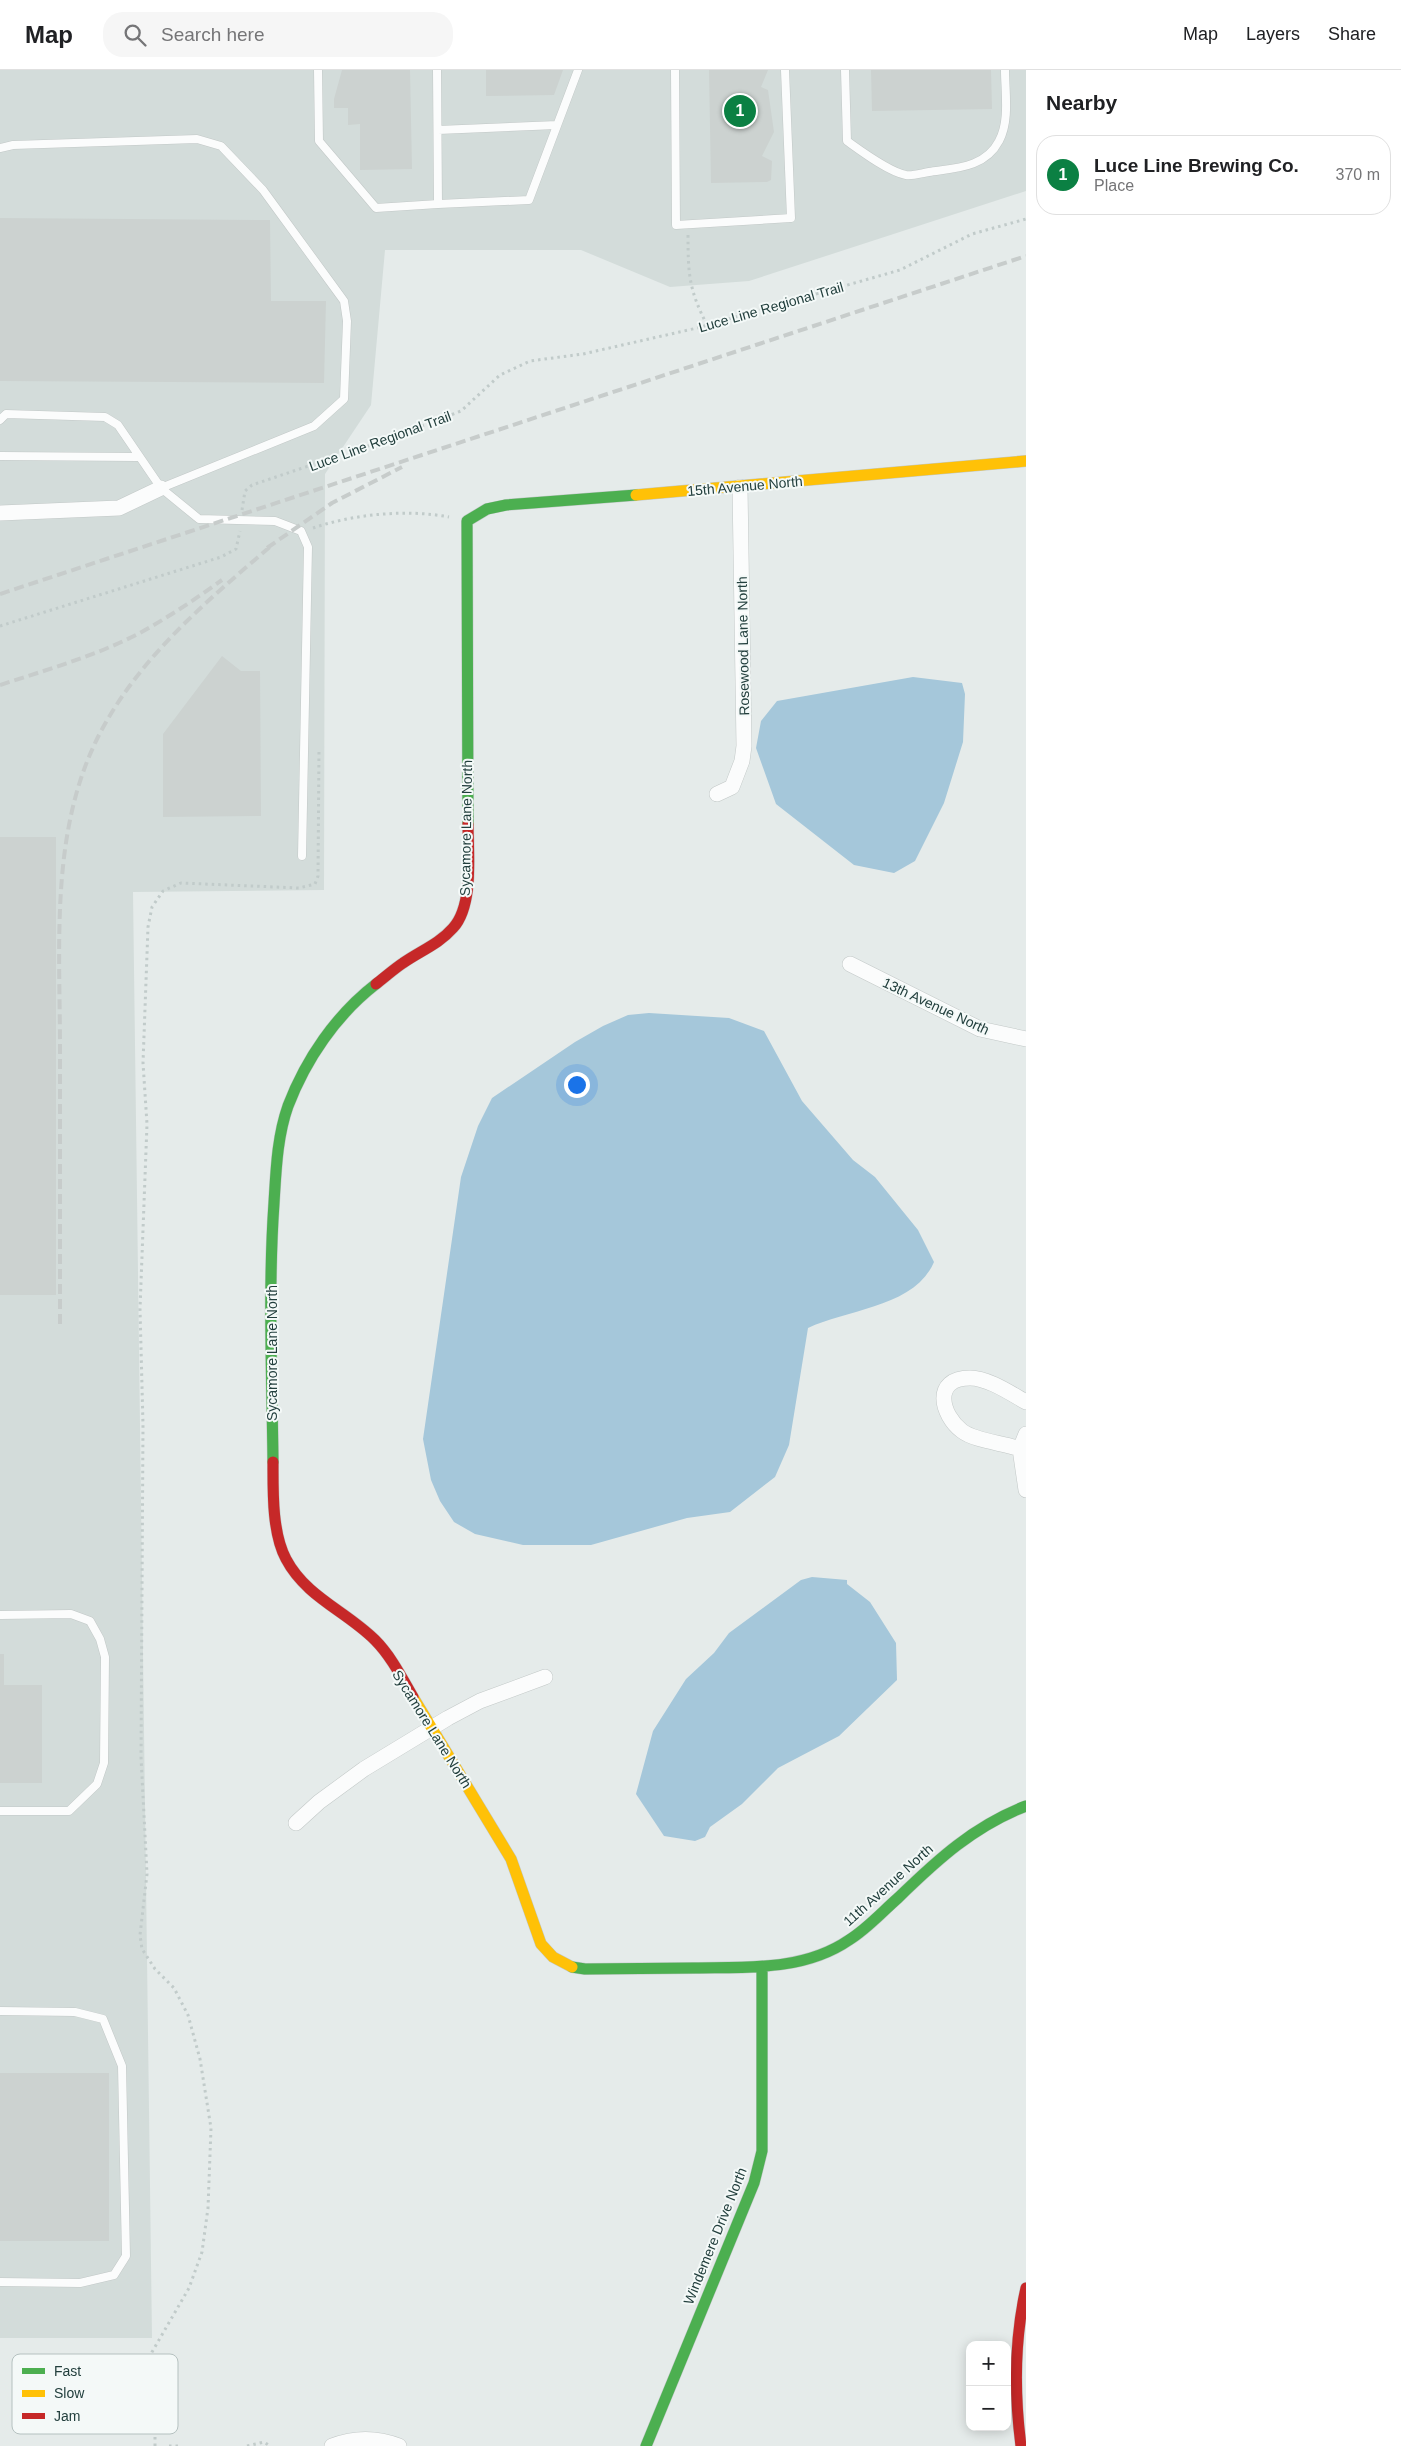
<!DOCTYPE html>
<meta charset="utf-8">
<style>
body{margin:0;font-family:Helvetica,sans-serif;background:#f6f6f6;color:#202124}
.controls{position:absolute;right:15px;bottom:15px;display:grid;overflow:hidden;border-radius:10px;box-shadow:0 2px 12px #0003}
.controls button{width:45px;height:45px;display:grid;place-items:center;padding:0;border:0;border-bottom:1px solid #e0e0e0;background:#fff;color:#202124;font:25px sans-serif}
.you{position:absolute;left:576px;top:1014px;width:18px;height:18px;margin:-12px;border:4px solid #fff;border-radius:50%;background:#1a73e8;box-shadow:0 0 0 8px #1a73e833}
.badge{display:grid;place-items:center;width:32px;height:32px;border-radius:50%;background:#0b8043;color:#fff;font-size:16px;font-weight:700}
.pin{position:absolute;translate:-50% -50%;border:2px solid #fff;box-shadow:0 1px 5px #0006}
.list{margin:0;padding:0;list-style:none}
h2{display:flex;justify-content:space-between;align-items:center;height:65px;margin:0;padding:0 20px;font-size:21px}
h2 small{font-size:16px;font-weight:400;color:#757577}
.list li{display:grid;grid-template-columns:32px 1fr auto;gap:15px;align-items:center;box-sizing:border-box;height:80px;margin:0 10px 10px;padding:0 10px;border:1px solid #e0e0e0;border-radius:20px}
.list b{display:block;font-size:19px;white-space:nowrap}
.list p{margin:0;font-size:16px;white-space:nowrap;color:#757577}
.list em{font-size:16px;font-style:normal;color:#757577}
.icon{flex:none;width:28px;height:28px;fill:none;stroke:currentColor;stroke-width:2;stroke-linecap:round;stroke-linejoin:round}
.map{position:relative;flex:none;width:1026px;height:2376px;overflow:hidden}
header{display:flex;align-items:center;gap:30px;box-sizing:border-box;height:70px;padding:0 25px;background:#fff;border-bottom:1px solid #e0e0e0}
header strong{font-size:24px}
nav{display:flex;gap:28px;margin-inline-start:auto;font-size:18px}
.search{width:350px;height:45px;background:#f6f6f6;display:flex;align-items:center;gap:12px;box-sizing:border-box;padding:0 18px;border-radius:20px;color:#757577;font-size:19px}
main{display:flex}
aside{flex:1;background:#fff}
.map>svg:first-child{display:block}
.built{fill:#d3dcda}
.water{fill:#a5c7da}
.building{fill:#ccd2d0}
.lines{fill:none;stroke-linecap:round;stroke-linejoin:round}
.lane-casing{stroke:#c2c8c7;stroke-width:9}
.street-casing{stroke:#c2c8c7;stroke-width:16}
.fast-casing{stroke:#c1c8c7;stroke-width:12}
.slow-casing{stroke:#c1c8c7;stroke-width:12}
.jam-casing{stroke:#c1c8c7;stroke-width:12}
.path{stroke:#c1cbca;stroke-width:3;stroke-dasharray:2.5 4;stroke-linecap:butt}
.lane{stroke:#fbfcfc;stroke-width:8}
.street{stroke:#fbfcfc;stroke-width:15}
.fast{stroke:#4caf50;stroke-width:11}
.slow{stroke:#ffc107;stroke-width:11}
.jam{stroke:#c62828;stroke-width:11}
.rail{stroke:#c7cccb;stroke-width:4;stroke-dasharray:10 5;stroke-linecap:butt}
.labels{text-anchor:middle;stroke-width:4;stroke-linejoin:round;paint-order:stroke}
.street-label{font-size:14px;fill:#223f3d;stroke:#f4f9f8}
.key{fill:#f4f9f8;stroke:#b5c1c0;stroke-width:1}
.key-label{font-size:14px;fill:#223f3d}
</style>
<header>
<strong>Map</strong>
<div class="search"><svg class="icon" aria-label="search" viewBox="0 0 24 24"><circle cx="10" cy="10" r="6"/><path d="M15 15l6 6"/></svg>Search here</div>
<nav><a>Map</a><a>Layers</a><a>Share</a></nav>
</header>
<main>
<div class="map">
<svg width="1026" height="2376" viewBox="0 0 1026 2376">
<rect width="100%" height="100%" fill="#e5ebea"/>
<path class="built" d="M0 0H1026V121L749 211 670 217 581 180H385L371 335 325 404 324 820 133 822 152 2268H0Z"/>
<path class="water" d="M913 607 962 613 965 624 963 672 944 733 915 791 894 803 854 795 776 734 756 678 761 651 777 631Z
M649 943 729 948 764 961 802 1031 853 1090 875 1107 918 1160 934 1192C915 1237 848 1239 808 1258L789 1375 775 1407 730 1442 687 1448 591 1475H523L475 1464 454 1452 440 1431 431 1410 423 1369 461 1107 478 1056 492 1028 575 972 603 956 628 945Z
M812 1507 847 1510V1514L870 1532 896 1573 897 1610 839 1666 778 1698 742 1734 710 1757 705 1767 695 1771 664 1766 636 1724 653 1661 686 1609 714 1583 729 1563 801 1510Z"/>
<path class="building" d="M342 0H410L412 99 360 100V54L348 55V38H334V29Z
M486 0H563L554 25 486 26Z
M709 0H768L761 17 768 20 774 62 762 86 772 91 771 110 767 112 711 113Z
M871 0H991L992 39 872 41Z
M0 148 270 150 271 231H326L324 313 0 311Z
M222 586 241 601H260L261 746 163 747V664Z
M0 767H56V1225H0Z
M0 1584H4V1615H42V1713H0Z
M0 2003H109V2171H0Z"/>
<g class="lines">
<defs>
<path id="lane" d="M318 0 319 71 376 138 438 134
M437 0 438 134 529 130 578 0
M675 0 676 155 791 148 785 0
M845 0 847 71C861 81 889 102 906 105 913 106 922 103 929 102 955 98 985 98 999 71 1010 51 1005 22 1005 0
M438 60 557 55
M0 78 13 75 197 69 221 76 263 120 344 231 347 251 344 329 314 356 161 418 118 355 105 347 6 344 0 350
M0 386 138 387
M161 418 199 449 275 451 301 461 308 477 302 786
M0 1545 71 1544 90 1551 100 1569 105 1587 104 1693 97 1714 69 1741H0
M0 1941 75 1942 103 1949 122 1996 126 2186 114 2205 80 2213 0 2212"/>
<path id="street" d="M0 443 119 438 161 418
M717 724 732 717 742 691 744 676 740 417
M850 894 980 959 1026 969
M1026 1364 1020 1379 1026 1420
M1020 1379C1004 1373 975 1371 962 1361 941 1345 932 1308 970 1308 988 1308 1010 1323 1026 1332
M296 1753 319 1732 364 1699 448 1648 480 1631 545 1607
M332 2376C355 2367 376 2367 399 2376"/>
<path id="fast" d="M468 754 467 451 487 439 506 435 636 425
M273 1392C272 1306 268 1219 274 1133 276 1101 277 1067 288 1036 306 989 336 945 376 914
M572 1897 585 1899C622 1899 658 1898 695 1898 747 1897 804 1901 849 1870 867 1859 882 1842 898 1828 937 1790 974 1756 1026 1736
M646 2376 754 2113 762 2081V1897"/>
<path id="slow" d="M636 425 1026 391
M413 1627 511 1789 541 1874 553 1887 572 1897"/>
<path id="jam" d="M376 914C385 907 394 899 403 893 420 881 439 874 453 858 474 835 468 783 468 754
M273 1392C273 1421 272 1463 286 1489 306 1527 346 1541 375 1570 391 1586 402 1608 413 1627
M1021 2376C1014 2322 1014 2271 1026 2218"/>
</defs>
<use href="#lane" class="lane-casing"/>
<use href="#street" class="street-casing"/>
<use href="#fast" class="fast-casing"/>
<use href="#slow" class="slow-casing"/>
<use href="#jam" class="jam-casing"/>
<path class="path" d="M688 165C688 204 689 220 707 255
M242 440 245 421 252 415 383 371 461 341 500 305 530 291 583 284 697 258 900 200 972 164 1026 149
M313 458C354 444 407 439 449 447
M0 556 221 487 236 479 240 461
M155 2376V2357L143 2326V2306L152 2282 189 2218 202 2182 208 2138 211 2058 200 1989 188 1945 174 1918 155 1899 142 1879 140 1865 147 1804 141 1687 143 1355 140 1239 147 1054 143 993 148 857 152 837 163 821 181 813 299 818 315 814 318 806 319 678
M169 2376H182
M247 2376 264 2372 270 2376"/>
<use href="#lane" class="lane"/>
<use href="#street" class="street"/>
<use href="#fast" class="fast"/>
<use href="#slow" class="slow"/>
<use href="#jam" class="jam"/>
<path class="rail" d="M267 478 332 433 402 397
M0 524 1026 186
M0 615C46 600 92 587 136 565 166 549 194 530 222 510
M60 1254C60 1162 60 1071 60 979 60 875 50 763 98 667 138 588 206 532 272 475"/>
</g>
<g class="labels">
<g class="street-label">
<text transform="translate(771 237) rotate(-16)" y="5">Luce Line Regional Trail</text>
<text transform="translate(380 371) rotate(-20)" y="5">Luce Line Regional Trail</text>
<text transform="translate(745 416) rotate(-5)" y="5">15th Avenue North</text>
<text transform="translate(743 576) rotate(-91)" y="5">Rosewood Lane North</text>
<text transform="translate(466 758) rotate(-89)" y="5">Sycamore Lane North</text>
<text transform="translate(936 936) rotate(25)" y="5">13th Avenue North</text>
<text transform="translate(272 1283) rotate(-90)" y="5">Sycamore Lane North</text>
<text transform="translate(432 1659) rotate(58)" y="5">Sycamore Lane North</text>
<text transform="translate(888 1815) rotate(-42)" y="5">11th Avenue North</text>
<text transform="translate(715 2166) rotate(-68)" y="5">Windemere Drive North</text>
</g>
</g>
<rect x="12" y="2284" width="166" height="80" rx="8" class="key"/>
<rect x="22" y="2298" width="23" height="6" fill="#4caf50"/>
<rect x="22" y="2320" width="23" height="7" fill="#ffc107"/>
<rect x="22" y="2343" width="23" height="6" fill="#c62828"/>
<g class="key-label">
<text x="54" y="2306">Fast</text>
<text x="54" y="2328">Slow</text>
<text x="54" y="2351">Jam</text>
</g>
</svg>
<div class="controls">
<button>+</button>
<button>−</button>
</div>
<div class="you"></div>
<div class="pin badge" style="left:740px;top:41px">1</div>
</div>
<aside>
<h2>Nearby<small></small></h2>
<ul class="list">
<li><span class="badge">1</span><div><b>Luce Line Brewing Co.</b><p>Place</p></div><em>370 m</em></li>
</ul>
</aside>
</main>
